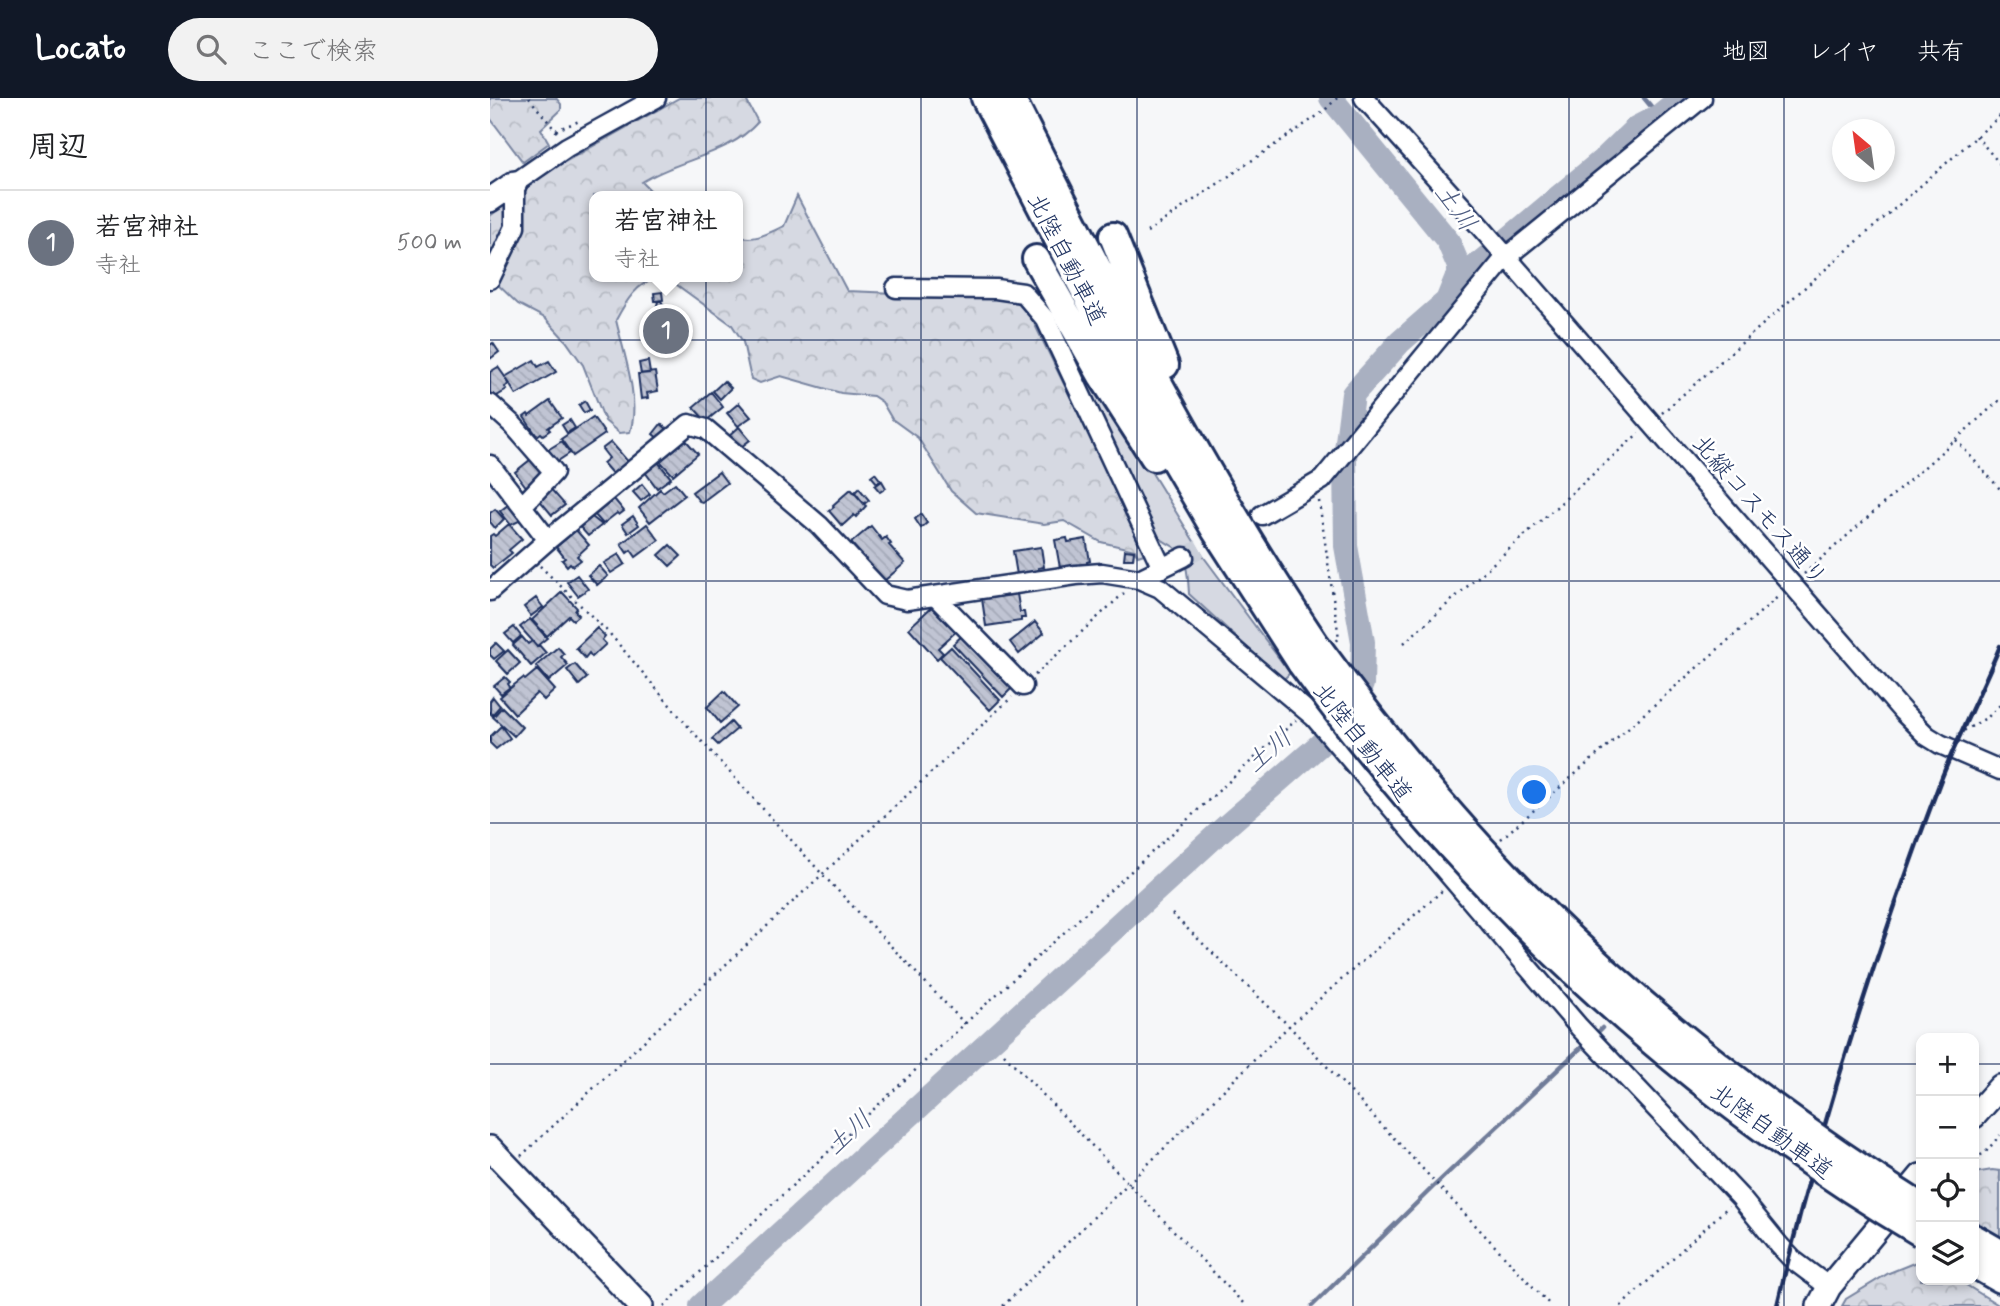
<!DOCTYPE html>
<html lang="ja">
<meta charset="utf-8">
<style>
body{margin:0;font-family:Mynerve,"Klee One",sans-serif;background:#f2f2f2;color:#202124}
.controls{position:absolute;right:21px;bottom:21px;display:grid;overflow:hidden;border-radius:14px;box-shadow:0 4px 10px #0003}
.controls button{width:63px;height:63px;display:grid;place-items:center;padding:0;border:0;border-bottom:2px solid #e0e0e0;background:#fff;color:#202124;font:35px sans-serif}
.compass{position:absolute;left:1342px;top:21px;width:63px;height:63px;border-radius:50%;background:#fff;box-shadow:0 4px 10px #0003;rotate:331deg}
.you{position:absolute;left:1045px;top:695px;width:24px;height:24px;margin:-18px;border:5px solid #fff;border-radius:50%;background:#1a73e8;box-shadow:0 0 0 10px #1a73e833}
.badge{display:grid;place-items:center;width:46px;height:46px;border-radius:50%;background:#111827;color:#fff;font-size:23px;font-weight:700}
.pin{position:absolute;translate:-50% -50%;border:4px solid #fff;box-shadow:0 2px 7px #0006}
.popup{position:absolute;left:99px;top:93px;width:154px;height:91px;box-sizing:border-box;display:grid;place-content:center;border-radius:14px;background:#fff;filter:drop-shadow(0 2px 5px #0005);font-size:23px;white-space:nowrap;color:#757577}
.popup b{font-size:26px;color:#202124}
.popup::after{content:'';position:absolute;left:50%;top:100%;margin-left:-14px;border:14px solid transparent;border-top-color:#fff}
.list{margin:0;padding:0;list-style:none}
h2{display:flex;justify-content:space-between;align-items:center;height:91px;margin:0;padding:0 28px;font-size:30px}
h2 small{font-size:23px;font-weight:400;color:#757577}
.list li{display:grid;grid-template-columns:46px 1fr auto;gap:21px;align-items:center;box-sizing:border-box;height:105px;padding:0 28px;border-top:2px solid #e0e0e0}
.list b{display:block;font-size:26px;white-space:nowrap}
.list p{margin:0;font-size:23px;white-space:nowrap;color:#757577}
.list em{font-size:23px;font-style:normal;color:#757577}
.icon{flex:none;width:38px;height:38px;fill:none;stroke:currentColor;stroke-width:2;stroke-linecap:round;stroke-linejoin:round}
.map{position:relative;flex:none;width:1510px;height:1208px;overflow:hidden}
header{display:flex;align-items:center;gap:42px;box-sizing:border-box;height:98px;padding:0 35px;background:#111827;color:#fff}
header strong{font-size:33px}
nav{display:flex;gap:38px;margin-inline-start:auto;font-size:24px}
.search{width:490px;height:63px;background:#f2f2f2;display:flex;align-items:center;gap:18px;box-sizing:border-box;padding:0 24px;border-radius:38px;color:#757577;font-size:26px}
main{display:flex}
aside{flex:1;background:#fff}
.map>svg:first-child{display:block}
.green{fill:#d6d9e2;stroke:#7884a0;stroke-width:2}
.forest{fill:url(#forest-crowns);stroke:#7884a0;stroke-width:2}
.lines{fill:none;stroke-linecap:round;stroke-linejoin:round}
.stream{stroke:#707c99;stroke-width:4.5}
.river{stroke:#a9b0c1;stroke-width:24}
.building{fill:url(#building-back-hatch);stroke:#1b2f5e;stroke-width:2}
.minor-tunnel{stroke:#cacfda;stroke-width:18;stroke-dasharray:18 9;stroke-linecap:butt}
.minor-casing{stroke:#1b2f5e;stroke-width:23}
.major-casing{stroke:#1b2f5e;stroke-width:28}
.highway-casing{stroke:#1b2f5e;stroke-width:32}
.path{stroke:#1b2f5e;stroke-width:2.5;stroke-dasharray:2 5;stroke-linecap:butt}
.minor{stroke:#fff;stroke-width:18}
.major{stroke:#fff;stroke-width:23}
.highway{stroke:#fff;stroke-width:26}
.rail{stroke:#1b2f5e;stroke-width:4.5}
.highway-bridge-casing{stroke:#1b2f5e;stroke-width:32;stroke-linecap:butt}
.highway-bridge{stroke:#fff;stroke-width:26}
.grid{fill:none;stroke:#1b2f5e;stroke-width:2;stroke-opacity:0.55}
.labels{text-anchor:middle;stroke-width:5;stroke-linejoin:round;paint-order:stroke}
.street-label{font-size:24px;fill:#1b2f5e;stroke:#fff}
.water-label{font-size:26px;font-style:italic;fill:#4d5c81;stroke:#fff}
</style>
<header>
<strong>Locato</strong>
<div class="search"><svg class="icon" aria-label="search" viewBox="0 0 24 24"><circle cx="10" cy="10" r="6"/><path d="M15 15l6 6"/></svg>ここで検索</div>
<nav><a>地図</a><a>レイヤ</a><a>共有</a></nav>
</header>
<main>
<aside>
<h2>周辺<small></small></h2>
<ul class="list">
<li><span class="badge" style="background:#6b7280">1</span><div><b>若宮神社</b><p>寺社</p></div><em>500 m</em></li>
</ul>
</aside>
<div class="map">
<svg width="1510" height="1208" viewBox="0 0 1510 1208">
<defs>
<pattern id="forest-crowns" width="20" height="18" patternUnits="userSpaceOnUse" patternTransform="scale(1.75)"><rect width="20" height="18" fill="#d6d9e2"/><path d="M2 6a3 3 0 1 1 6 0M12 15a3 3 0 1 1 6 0" fill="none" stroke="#b7bbc4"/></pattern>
<pattern id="building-back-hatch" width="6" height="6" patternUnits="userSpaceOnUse" patternTransform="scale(1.75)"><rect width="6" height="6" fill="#c0c4d3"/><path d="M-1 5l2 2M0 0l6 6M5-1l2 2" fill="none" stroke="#a4a9b8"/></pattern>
</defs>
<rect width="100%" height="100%" fill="#f6f7f9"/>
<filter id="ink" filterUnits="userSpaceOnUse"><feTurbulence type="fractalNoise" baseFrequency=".0143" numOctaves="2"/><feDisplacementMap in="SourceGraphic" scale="14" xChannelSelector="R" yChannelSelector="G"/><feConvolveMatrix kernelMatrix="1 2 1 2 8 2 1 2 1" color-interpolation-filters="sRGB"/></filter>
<g filter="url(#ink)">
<path class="green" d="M598 271 713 458 800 575 793 582 699 496C698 480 698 459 684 449 675 443 669 442 662 432L590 279Z"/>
<path class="forest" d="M0 0H66L71 6V12L51 31 59 45 33 64 0 20Z
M189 0H255L268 24C238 58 190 60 152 84L166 98H104V179H168C147 185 136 203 126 222 133 253 151 303 140 334L129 335 115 323 93 267 76 243 55 220 28 206 6 185 10 166 0 149V118L57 74Z
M307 98 357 193 528 200 544 225 654 449V456L648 458 645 452 611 444 574 423 554 426 486 415 461 393 428 340 402 321 392 304 383 298 351 295 291 278 270 285 261 281 253 244 242 227 176 179H248V138C264 144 279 135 294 128Z
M1502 1072 1510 1073V1138L1484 1123V1075Z
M1431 1162V1182H1468L1510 1208H1352L1356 1201 1399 1175Z"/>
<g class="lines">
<path class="stream" d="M1154 0 1169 18
M1103 939 1112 930
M822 1208 943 1089 1096 945"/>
<path class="river" d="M966 192 984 170 1114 61 1146 30 1169 18 1191 0
M211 1208 732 732 857 623 872 586 873 544 856 448 855 360 863 296 910 244 957 203 970 171 958 143 841 0"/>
</g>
<path class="building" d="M172 194 173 202 165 203 164 195Z
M168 203H171L174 208 175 210 172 211 174 224H171L169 211 166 212Z
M181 225 184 243 167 246 164 228Z
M3 245 9 254 0 261V247Z
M44 262 48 269 59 263 66 274 26 297 15 279Z
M158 263 160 275 151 276 149 265Z
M8 269 20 286 15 289 17 292 0 302V274Z
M165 274 168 293 157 295 158 300 151 301 148 276Z
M234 283 241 290 230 301 223 293Z
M221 294 233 309 216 323 203 309Z
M60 303 72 320 58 330 60 332 53 337 51 335 47 338 34 319 38 316 39 318Z
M95 303 100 312 94 315 89 307Z
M249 305 261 319 248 328 237 315Z
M103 319 115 336 83 358 71 341Z
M80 322 85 330 77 335 72 327Z
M171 326 177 331 169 341 163 336Z
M249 329 260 342 247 352 237 340Z
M193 339 208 356 183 377 170 363 187 348 185 346Z
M72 343 80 355 68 363 71 367 67 370 56 353Z
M121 344 140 366 125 379 113 365 119 360 112 351Z
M45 358 60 376 37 390 25 374Z
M168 364 181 380 167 390 155 374Z
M229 374 237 385 212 404 209 403 202 394Z
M385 375 391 383 387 385 381 378Z
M392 383 396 390 390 394 385 388Z
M185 385 195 397 160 424 149 410 170 391 173 394Z
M152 386 160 396 151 403 143 394Z
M59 389 75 407 62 417 47 399Z
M369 390 379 402 374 406 365 394Z
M361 391 376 408 366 419 364 417 352 428 339 413 344 409 343 407Z
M124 401 134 413 129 417 127 415 113 426 105 417Z
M22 404 35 420 21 427 10 413Z
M5 411 14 421 5 430 0 424V415Z
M431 416 437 425 431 430 425 421Z
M143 418 149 427 138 435 132 426Z
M102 419 112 427 98 438 90 429Z
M19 426 32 441 19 452 22 455 3 470 0 467V438L3 436 5 438Z
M157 426 169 442 146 459 141 452 137 455 131 446Z
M381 428 392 442 396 439 401 446 399 447 415 465 394 483 361 445Z
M86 432 99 447 87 458 91 462 83 468 80 465 77 468 72 462 75 460 66 449Z
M577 440 578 444 596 441 600 463 597 464V467L570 470 565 442Z
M180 447 191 458 180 468 169 457Z
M551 449 554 469 548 470 549 474 527 477 523 453Z
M635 452 644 453 643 461H634Z
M129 456 135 466 121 475 114 465Z
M109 468 118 478 107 487 98 477Z
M87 477 98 491 88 498 77 484Z
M72 494 87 510 85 513 89 517 83 522 79 518 57 538 42 522Z
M527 496 530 514H534L535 520H531V523L496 528 492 501Z
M46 500 53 509 41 518 34 509Z
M447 504 470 530 448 550 453 555 447 561 419 530Z
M40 521 57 540 47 548 30 529Z
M545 524 554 535 529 556 520 544Z
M24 529 31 538 23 545 15 536Z
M107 530 115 538 112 542 116 546 102 559 99 555 95 560 86 550Z
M474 536 523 589 513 599 463 546Z
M32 539 38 546 42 543 47 549 49 547 56 555 41 568 23 547Z
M6 545 14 553 4 561 0 557V551Z
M68 549 74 556 71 559 78 567 59 583 46 568Z
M461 549 510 602 500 612 450 559Z
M18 552 30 565 18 576 6 563Z
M85 566 97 580 89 587 77 572Z
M47 572 65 592 54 602 47 595 25 616 10 599 24 587 33 580 35 582Z
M15 579 20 584 18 586 20 589 11 596 4 588Z
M234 593 248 609 230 625 217 609Z
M3 599 10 608 2 617 0 615V603Z
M12 609 32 629 24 638 3 619Z
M241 624 247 631 228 647 222 641Z
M11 628 20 640 6 651 0 645V639Z"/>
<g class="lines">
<path class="minor-tunnel" d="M694 459 737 436"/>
<defs>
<path id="minor" d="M874 0 987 125 1413 614 1437 638 1450 646 1510 672
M0 181 25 129V85L77 49 166 0
M406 190 506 191 533 195 556 222 672 470
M0 306 23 327 64 374 32 408
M0 367 58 442
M772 417 832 382 1015 160 1212 0
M649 481 670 490 824 619 1089 929 1250 1099 1289 1147 1303 1162 1339 1189
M0 493 58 442 199 326 216 331 329 427 395 497 417 502 586 477 612 475 649 481 694 459
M445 498 533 588"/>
<path id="major" d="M0 102 25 85
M1484 1018 1510 989
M0 1050 151 1208
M1329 1208 1339 1189 1431 1078"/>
<path id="highway" d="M495 0 667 333 725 432 811 565
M521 0C615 187 709 373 826 547
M623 138 675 267
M546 161 612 278 664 359
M1484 1140 1510 1155
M1484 1166 1510 1181"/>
</defs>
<use href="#minor" class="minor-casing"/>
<use href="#major" class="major-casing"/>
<use href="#highway" class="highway-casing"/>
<path class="path" d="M39 0 70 38
M66 32 92 22
M1486 38 1510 66
M657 134 833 14 847 0
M1172 315 1510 18
M1466 342 1510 391
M829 403 849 540 846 544
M50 468 120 536 196 626 332 776 476 927
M1314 476 1510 302
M914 545 1149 335
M545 577 635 494
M1468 636 1498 619 1510 607
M1011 741 1290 497
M682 816 799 928 1061 1208
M514 956 756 1208
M31 1058 522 599
M1484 1060 1495 1055 1510 1037
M174 1208 482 919 806 622
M513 1208 799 928 953 792
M1131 1208 1239 1108"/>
<use href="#minor" class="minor"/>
<use href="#major" class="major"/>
<use href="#highway" class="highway"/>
<path class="rail" d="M1287 1208C1329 1030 1385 855 1450 684 1468 638 1491 594 1510 548"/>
<defs>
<path id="highway-bridge" d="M826 547C893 638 964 726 1045 806 1161 922 1293 1022 1431 1109
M811 565C978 793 1187 991 1431 1135"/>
</defs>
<use href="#highway-bridge" class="highway-bridge-casing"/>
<use href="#highway-bridge" class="highway-bridge"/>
</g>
</g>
<path class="grid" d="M216 0V1208M431 0V1208M647 0V1208M863 0V1208M1079 0V1208M1294 0V1208M0 242H1510M0 483H1510M0 725H1510M0 966H1431M1484 966H1510"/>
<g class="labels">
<g class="street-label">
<text transform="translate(577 161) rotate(63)" y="8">北陸自動車道</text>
<text transform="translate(1270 412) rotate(49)" y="8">北縦コスモス通り</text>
<text transform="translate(873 644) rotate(52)" y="8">北陸自動車道</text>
<text transform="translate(1282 1033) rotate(36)" y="8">北陸自動車道</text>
</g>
<g class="water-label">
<text transform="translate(966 109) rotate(54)" y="9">土川</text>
<text transform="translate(778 652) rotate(-41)" y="9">土川</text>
<text transform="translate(358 1034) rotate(-42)" y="9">土川</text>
</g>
</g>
</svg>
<div class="controls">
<button>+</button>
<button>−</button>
<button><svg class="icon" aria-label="locate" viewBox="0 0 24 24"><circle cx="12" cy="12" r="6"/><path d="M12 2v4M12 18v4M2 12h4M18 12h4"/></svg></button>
<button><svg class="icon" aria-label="layers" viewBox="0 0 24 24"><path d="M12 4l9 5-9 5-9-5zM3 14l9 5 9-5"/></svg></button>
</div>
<svg class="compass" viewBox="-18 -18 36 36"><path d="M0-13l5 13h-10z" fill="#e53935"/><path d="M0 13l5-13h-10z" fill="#757577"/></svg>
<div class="you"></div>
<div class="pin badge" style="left:176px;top:233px;background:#6b7280">1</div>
<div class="popup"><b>若宮神社</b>寺社</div>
</div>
</main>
